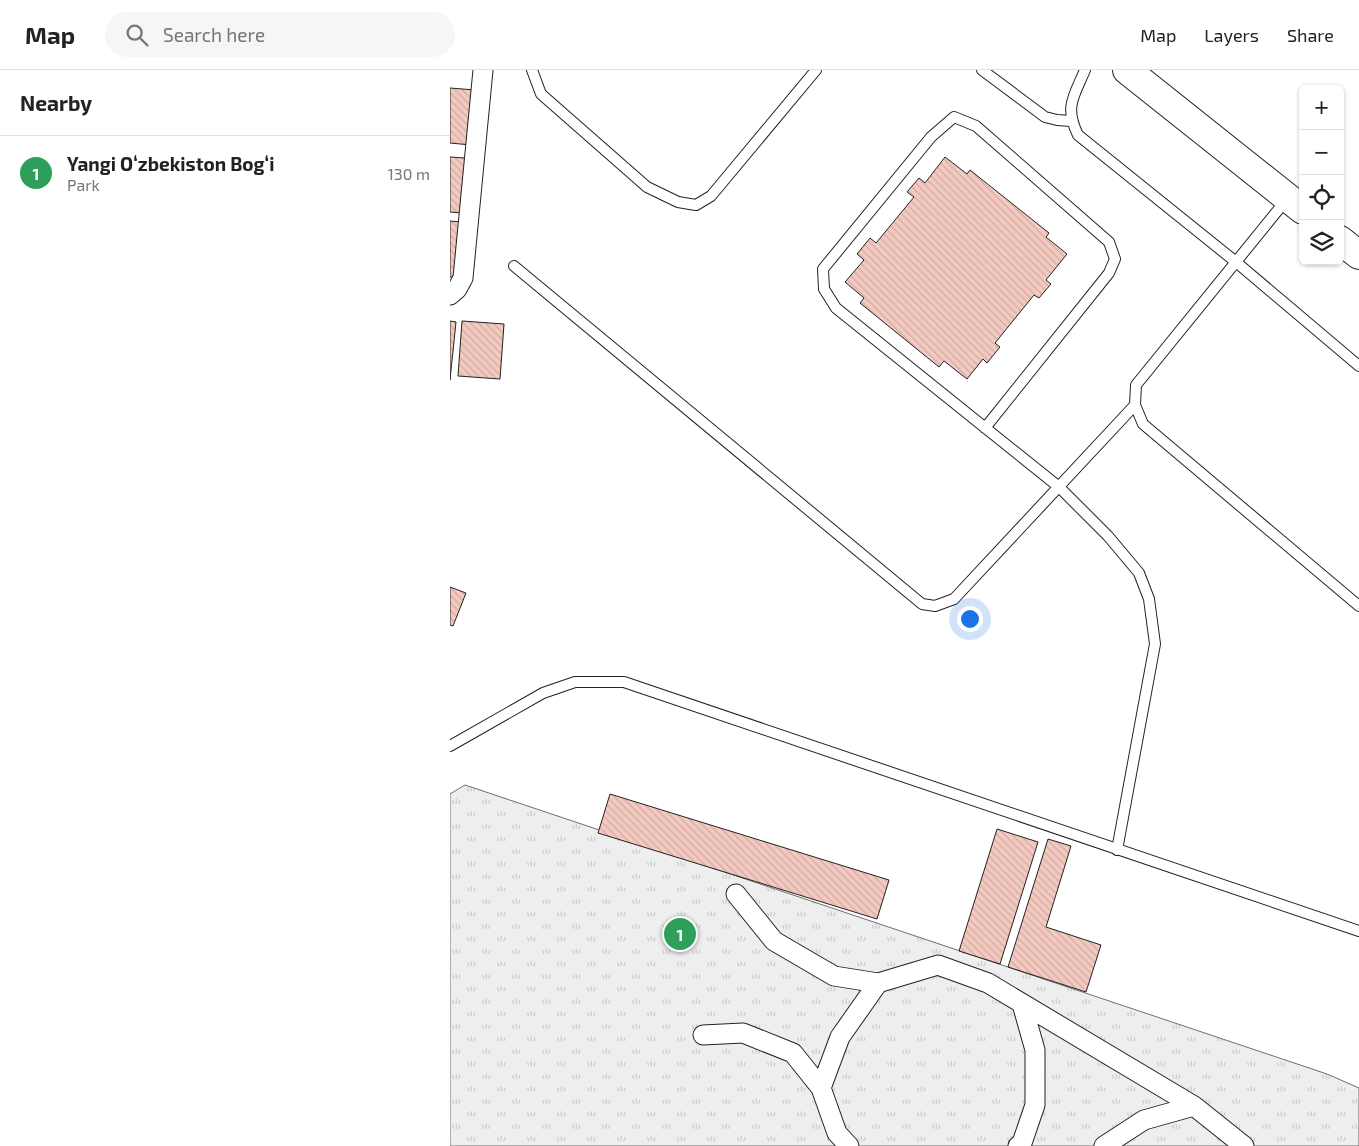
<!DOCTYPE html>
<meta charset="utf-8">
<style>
body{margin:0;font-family:"Exo 2",sans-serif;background:#f6f6f6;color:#222}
.controls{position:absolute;right:15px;top:15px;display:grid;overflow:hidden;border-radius:8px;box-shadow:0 1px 4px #0004}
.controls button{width:45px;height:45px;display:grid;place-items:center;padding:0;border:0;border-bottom:1px solid #e0e0e0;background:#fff;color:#222;font:25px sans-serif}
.you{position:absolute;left:519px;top:548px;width:18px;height:18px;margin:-12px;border:4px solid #fff;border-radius:50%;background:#1a73e8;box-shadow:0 0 0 8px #1a73e833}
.badge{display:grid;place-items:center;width:32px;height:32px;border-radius:50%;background:#b45309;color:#fff;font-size:16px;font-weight:700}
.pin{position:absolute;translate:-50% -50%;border:2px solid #fff;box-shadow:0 1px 5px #0006}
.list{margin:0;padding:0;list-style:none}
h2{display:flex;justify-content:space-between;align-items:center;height:65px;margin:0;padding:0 20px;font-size:21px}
h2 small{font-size:16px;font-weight:400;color:#767676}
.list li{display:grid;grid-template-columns:32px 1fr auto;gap:15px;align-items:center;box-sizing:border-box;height:75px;padding:0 20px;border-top:1px solid #e0e0e0}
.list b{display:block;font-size:19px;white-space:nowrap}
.list p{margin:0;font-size:16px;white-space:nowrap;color:#767676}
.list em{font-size:16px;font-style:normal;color:#767676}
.icon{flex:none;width:28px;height:28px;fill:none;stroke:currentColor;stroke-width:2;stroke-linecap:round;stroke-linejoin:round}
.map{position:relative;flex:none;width:909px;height:1076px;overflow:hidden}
header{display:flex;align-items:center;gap:30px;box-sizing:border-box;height:70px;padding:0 25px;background:#fff;border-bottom:1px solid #e0e0e0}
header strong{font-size:24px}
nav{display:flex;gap:28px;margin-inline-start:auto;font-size:18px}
.search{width:350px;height:45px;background:#f6f6f6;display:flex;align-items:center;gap:12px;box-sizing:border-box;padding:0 18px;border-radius:28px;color:#767676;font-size:19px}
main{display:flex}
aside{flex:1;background:#fff}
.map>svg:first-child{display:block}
.park{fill:url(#park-tufts);stroke:#6f6f6f}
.building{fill:url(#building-back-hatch);stroke:#222}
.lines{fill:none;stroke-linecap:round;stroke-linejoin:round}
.lane-casing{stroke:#222;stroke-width:12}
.street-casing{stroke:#222;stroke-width:21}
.secondary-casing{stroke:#222;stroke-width:30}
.lane{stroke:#fff;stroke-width:10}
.street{stroke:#fff;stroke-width:19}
.secondary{stroke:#fff;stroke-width:28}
</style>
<header>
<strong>Map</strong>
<div class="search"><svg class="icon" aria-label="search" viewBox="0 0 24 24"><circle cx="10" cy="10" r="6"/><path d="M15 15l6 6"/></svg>Search here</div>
<nav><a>Map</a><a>Layers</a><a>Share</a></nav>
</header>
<main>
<aside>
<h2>Nearby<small></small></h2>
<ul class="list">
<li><span class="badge" style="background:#2e9e5b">1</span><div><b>Yangi Oʻzbekiston Bogʻi</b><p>Park</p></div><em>130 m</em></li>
</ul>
</aside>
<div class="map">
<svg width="909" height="1076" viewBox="0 0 909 1076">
<defs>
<pattern id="park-tufts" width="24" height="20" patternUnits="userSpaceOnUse" patternTransform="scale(1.25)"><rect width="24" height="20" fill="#eee"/><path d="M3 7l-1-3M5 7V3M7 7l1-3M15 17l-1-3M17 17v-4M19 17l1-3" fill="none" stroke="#ccc"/></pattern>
<pattern id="building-back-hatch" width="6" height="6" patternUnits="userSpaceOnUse" patternTransform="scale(1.25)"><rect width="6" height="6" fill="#f3c9c0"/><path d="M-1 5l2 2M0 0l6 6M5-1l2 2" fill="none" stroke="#d0aca5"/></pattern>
</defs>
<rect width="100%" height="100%" fill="#fff"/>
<path class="park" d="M15 715 877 1004 909 1018V1076H0V724Z"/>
<path class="building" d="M0 18 25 20 21 75 0 73Z
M0 87 15 88 12 143 0 142Z
M495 87 517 104 520 100 599 163 596 167 617 184 596 210 601 214 589 228 584 225 545 273 550 277 537 293 533 289 517 309 494 291 489 297 410 233 414 228 395 212 414 190 407 184 420 168 426 173 464 127 457 122 469 108 475 113Z
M0 151 12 152 8 207H0Z
M0 251 6 252 0 310Z
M12 251 54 254 50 309 8 306Z
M0 517 16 523 3 556 0 555Z
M160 724 439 810 427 849 148 763Z
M547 759 588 772 550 894 509 881Z
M598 769 621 776 596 857 651 875 636 922 558 897Z"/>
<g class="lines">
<defs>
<path id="lane" d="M82 0 91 24 197 117 228 132 246 135 261 126 366 0
M532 0 595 47 607 50 621 51
M635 0C624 26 614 37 628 65L786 192 909 296
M837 129 686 315 685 335 693 354 909 536
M64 196 472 534 485 536 504 529 685 335
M535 358 659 203 665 189 659 172 526 56 504 47 481 67 373 199 374 219 386 238 609 417 658 466 689 503 699 529 705 574 667 780
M0 676 93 623 125 612H174L909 861"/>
<path id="street" d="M0 225 7 219 13 208 33 0
M286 824 324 871 384 906 428 913 488 895 538 913 744 1036 794 1076
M253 965 293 963 343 983 371 1018 387 1063 399 1076
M371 1018 390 967 428 913
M568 1076 572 1073 585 1035V980L572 934
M654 1076 694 1050 744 1036"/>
<path id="secondary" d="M677 0 853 140
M890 170 909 185"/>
</defs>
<use href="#lane" class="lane-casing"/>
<use href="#street" class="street-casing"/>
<use href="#secondary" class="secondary-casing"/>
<use href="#lane" class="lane"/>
<use href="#street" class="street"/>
<use href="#secondary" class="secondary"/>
</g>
</svg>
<div class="controls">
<button>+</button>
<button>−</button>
<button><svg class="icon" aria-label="locate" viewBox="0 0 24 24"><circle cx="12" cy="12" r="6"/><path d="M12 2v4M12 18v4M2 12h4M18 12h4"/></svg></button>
<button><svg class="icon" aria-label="layers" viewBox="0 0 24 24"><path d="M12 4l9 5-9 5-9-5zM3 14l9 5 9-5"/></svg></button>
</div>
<div class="you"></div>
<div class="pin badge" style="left:230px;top:864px;background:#2e9e5b">1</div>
</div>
</main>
